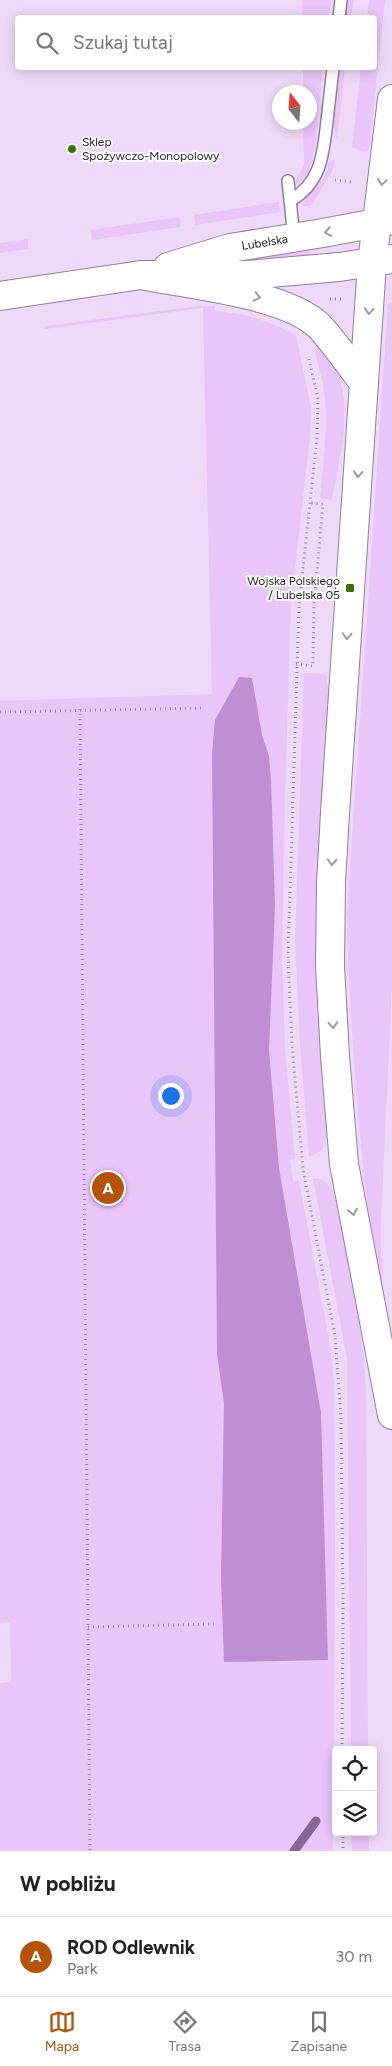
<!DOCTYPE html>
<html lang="pl">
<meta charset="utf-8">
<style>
body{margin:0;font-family:Figtree,sans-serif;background:#f2f2f2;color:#222}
.controls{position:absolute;right:15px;bottom:15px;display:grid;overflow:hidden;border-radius:5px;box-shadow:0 2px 12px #0003}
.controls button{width:45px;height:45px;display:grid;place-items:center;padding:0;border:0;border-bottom:1px solid #e0e0e0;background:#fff;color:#222;font:25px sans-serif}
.compass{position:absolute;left:272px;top:85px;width:45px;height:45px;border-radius:50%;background:#fff;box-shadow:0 2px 12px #0003;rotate:343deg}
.you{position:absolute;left:170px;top:1095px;width:18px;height:18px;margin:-12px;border:4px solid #fff;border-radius:50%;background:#1a73e8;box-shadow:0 0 0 8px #1a73e833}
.badge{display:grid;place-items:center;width:32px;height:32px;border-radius:50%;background:#b45309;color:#fff;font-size:16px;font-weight:700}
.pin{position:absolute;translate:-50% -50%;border:2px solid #fff;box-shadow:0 1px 5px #0006}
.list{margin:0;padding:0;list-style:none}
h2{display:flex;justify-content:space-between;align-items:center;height:65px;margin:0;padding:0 20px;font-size:21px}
h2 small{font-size:16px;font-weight:400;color:#767676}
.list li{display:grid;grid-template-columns:32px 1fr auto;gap:15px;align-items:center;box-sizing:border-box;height:80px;padding:0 20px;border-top:1px solid #e0e0e0}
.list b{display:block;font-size:19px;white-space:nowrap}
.list p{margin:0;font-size:16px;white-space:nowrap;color:#767676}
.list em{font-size:16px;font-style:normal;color:#767676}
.icon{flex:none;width:28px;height:28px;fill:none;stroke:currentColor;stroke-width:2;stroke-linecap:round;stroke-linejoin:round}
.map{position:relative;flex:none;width:392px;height:1851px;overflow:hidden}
.search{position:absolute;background:#fff;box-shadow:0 2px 12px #0003;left:15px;right:15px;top:15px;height:55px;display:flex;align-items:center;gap:12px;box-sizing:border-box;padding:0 18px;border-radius:5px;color:#767676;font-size:19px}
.sheet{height:145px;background:#fff}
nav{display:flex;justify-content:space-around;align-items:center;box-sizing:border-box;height:70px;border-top:1px solid #e0e0e0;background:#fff;font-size:14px;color:#767676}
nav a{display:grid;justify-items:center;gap:2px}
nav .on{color:#b45309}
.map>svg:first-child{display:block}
.green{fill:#e9c5fa}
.forest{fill:#be8fd2}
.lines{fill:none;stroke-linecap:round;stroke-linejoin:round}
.stream{stroke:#896699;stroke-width:9}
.lane-casing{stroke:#927f9b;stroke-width:14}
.secondary-casing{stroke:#927f9b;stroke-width:30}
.primary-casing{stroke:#927f9b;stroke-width:30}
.path{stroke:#9989a0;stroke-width:3;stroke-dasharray:1 4;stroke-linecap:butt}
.lane{stroke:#fff;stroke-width:11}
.secondary{stroke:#fff;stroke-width:28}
.primary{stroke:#fff;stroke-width:28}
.oneway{stroke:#9d999f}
.poi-dot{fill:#387100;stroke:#fff;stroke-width:2}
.labels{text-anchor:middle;stroke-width:4;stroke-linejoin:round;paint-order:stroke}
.poi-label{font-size:12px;fill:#251d29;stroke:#fff;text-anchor:start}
.street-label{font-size:12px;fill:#251d29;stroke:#fff}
</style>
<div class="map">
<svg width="392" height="1851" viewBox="0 0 392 1851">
<rect width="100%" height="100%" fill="#efd9f8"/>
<path class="green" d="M302 0H331L329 17H302Z
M348 0H354L351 17H346Z
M369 0H385L369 150 364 152 352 147 361 68H374V18L367 17Z
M303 68H323L315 146 310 169 308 174 296 184V180L304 165 303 123 310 122V92H303Z
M340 68H345L337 140 333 124Z
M335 159 333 170 312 205 301 207 309 194 323 181 329 161Z
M279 202 280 212 195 225 194 215Z
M179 217 181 227 92 240 91 230Z
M28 239V249L0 253V243Z
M309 251 311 262H233Z
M392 302V985L381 1222V1258L383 1259 382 1284H380C370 1232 364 1179 359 1125 353 1054 348 983 347 912L388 304Z
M198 306H215V311C245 313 269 321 296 335L311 408 310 437 291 602 284 834 282 957 285 1049 295 1159 290 1160 293 1181H299L330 1344 334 1383 335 1541 333 1851H0V1683L11 1682 10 1622 0 1623V701L212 694 203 308 45 329V326Z
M317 344C322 349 329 355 332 361 356 404 340 455 332 500L320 498C323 463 329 426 324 390 322 376 317 363 315 349Z
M304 673 326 674 329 693 316 958 320 1044 328 1134 322 1150 309 1157 300 1045 295 940Z
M313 1178C325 1179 331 1185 335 1196 349 1260 362 1323 366 1388L368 1750H351L347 1359Z
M351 1832H369V1851H352Z"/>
<path class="forest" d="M239 677 252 678 262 735 269 756 271 779 275 906 269 1050 279 1168 321 1413 328 1660 224 1662 221 1579 224 1403 217 1354 212 754 215 720Z"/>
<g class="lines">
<path class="stream" d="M294 1851 316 1821"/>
<defs>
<path id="lane" d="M339 18 341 0
M288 181 294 238
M290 201C322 182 323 154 327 121 329 103 331 85 333 68"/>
<g id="secondary">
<path id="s1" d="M168 267 230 248 323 233 392 220"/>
<path d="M0 296 141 275H247L339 267 392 259"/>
</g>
<path id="primary" d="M392 99 372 263 335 813 331 883 330 966 335 1056 344 1164 392 1415
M141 275C186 284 287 294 319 326 335 343 349 364 364 383"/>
</defs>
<use href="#lane" class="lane-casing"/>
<use href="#secondary" class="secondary-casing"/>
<use href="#primary" class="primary-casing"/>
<path class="path" d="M335 180 354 182
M330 299H343
M309 359 318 399 317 437 299 606 288 955 292 1044 303 1169 335 1336 341 1417 343 1608 342 1750
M296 664 313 666 314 604 323 504 311 503
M80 709 90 1851
M0 712 204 708
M88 1627 214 1624
M343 1832V1851"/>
<use href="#lane" class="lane"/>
<use href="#secondary" class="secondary"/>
<use href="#primary" class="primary"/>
</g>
<defs><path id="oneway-chevron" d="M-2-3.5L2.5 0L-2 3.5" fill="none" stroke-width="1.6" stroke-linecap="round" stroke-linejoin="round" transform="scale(1.25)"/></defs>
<g class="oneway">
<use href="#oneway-chevron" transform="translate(382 182) rotate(98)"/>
<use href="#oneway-chevron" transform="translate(328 232) rotate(169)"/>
<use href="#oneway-chevron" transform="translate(257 297) rotate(13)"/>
<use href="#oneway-chevron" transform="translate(369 311) rotate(94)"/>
<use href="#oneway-chevron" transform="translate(358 474) rotate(94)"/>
<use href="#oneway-chevron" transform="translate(347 636) rotate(94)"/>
<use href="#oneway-chevron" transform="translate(332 862) rotate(93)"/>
<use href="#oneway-chevron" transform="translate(333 1025) rotate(86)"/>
<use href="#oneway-chevron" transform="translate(353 1212) rotate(79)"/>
</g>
<g class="poi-dot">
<circle cx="72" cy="149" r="5"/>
<rect x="345" y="583" width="10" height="10" rx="2.5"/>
</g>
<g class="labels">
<g class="poi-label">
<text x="82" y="146">Sklep<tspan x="82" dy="14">Spożywczo-Monopolowy</tspan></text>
<text x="340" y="585" text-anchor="end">Wojska Polskiego<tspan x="340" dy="14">/ Lubelska 05</tspan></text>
</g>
<g class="street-label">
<text dy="4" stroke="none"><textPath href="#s1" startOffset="100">Lubelska</textPath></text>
</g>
</g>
</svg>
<div class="controls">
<button><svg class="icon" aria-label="locate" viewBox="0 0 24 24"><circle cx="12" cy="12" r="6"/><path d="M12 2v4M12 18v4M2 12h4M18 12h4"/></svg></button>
<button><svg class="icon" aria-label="layers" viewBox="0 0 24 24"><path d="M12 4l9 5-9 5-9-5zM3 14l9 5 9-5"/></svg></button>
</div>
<svg class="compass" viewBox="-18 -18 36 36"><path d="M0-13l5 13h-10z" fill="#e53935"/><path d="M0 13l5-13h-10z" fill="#767676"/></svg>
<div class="you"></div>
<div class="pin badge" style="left:108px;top:1188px">A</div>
<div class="search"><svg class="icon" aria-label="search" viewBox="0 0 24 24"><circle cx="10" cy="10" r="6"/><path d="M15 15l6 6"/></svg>Szukaj tutaj</div>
</div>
<section class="sheet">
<h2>W pobliżu<small></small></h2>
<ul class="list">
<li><span class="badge">A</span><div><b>ROD Odlewnik</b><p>Park</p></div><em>30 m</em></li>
</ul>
</section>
<nav>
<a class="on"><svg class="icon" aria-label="map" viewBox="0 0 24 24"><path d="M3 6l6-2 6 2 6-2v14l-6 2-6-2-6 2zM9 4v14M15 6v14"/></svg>Mapa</a>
<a><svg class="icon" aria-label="directions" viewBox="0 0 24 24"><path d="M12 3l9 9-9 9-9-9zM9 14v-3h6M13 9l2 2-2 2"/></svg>Trasa</a>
<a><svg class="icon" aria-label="saved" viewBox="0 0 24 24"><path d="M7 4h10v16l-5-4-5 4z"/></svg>Zapisane</a>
</nav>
